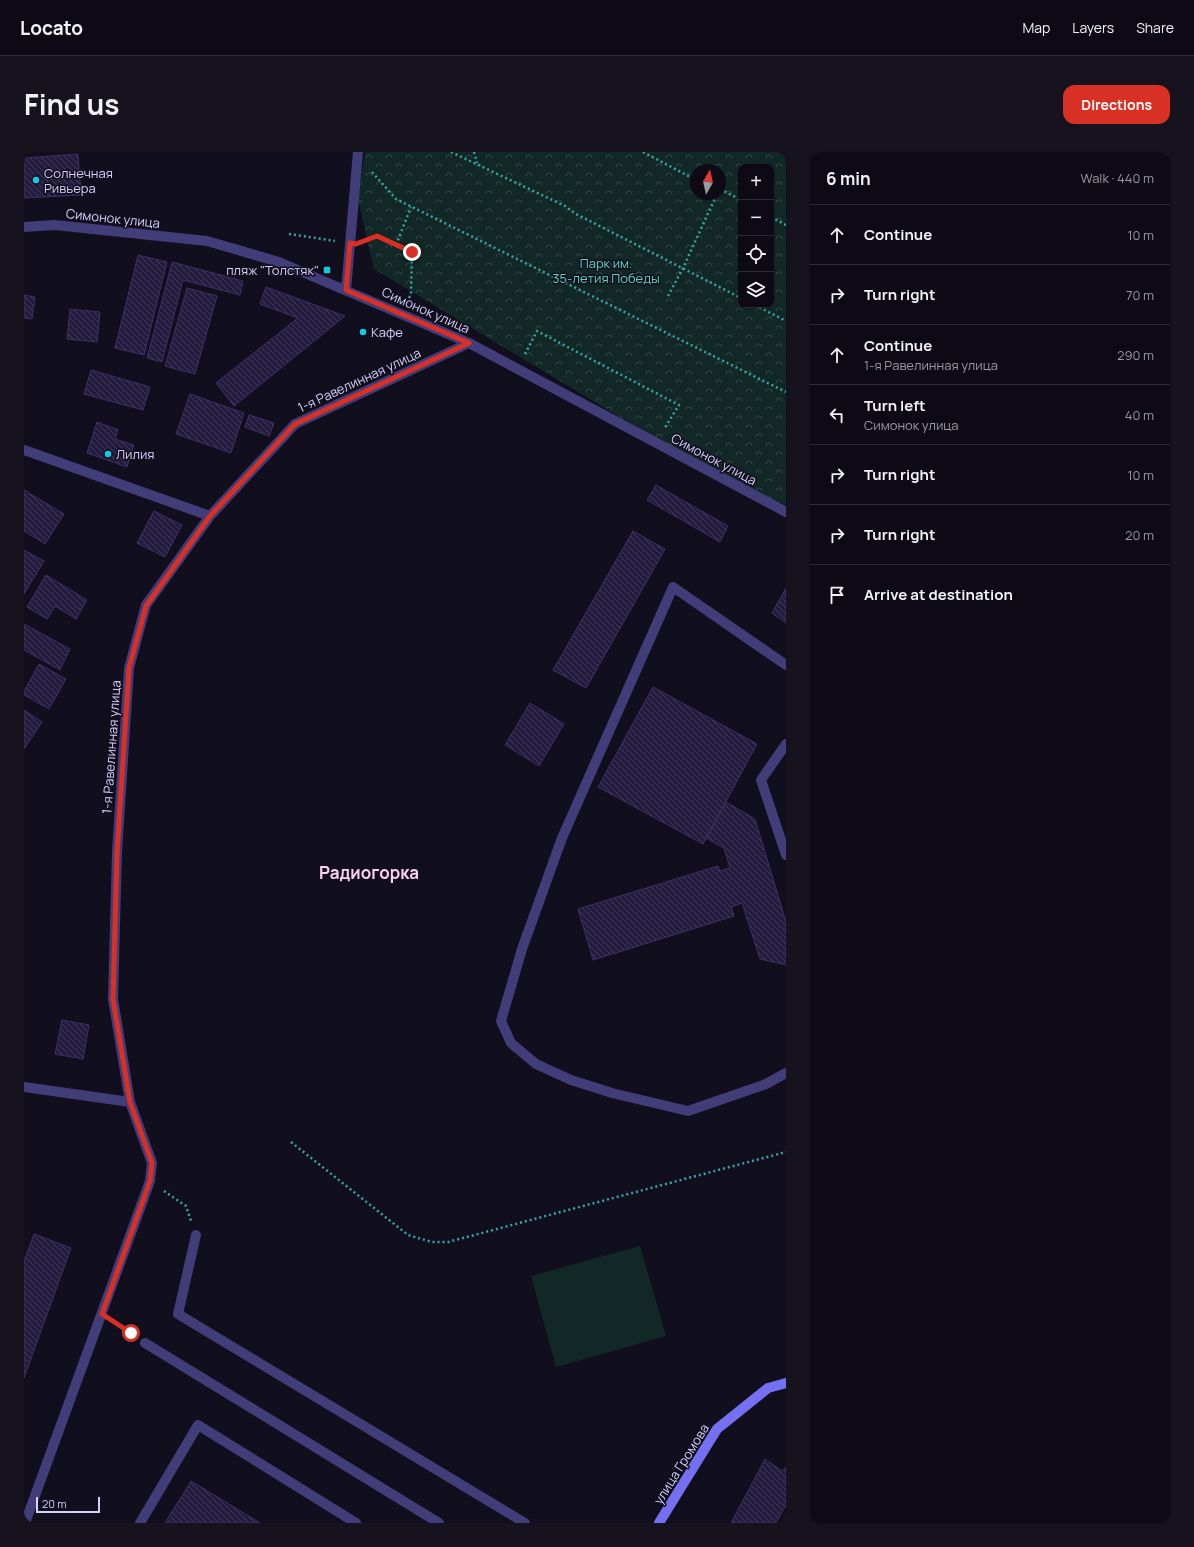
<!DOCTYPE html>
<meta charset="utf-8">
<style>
body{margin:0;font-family:Manrope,sans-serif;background:#16131f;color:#f1f3f6}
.controls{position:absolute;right:12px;top:12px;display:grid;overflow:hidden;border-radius:8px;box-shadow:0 1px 3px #0004}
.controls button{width:36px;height:36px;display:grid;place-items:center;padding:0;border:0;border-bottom:1px solid #2d2b35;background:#0d0a16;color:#f1f3f6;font:20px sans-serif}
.compass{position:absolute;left:666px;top:12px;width:36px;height:36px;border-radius:50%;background:#0d0a16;box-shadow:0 1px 3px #0004;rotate:9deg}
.scale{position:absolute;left:12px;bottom:10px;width:64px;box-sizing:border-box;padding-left:4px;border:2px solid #d6d0fb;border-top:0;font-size:11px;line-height:14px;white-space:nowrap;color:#d6d0fb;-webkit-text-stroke:3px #110e1e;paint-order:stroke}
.stop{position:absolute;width:12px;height:12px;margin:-9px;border:3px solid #d93025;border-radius:50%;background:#fff}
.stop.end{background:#d93025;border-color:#fff;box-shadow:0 1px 4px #0008}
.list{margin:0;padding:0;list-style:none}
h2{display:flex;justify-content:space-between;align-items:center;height:52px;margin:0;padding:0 16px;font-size:17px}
h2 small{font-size:13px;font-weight:400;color:#9a9aa1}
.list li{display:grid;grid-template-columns:26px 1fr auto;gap:12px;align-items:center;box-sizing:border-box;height:60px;padding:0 16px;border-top:1px solid #2d2b35}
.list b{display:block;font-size:15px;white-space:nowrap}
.list p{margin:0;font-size:13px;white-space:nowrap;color:#9a9aa1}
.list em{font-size:13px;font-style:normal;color:#9a9aa1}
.icon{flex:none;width:22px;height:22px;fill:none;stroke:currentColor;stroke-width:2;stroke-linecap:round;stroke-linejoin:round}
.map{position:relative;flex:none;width:762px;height:1371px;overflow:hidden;border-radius:12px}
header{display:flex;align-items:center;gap:24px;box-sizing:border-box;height:56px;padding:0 20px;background:#0d0a16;border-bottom:1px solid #2d2b35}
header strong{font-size:19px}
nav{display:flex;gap:22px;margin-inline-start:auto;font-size:14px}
.intro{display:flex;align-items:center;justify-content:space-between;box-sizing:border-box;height:96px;padding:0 24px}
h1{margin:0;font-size:28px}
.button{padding:10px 18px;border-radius:12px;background:#d93025;color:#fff;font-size:14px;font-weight:700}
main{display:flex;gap:24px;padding:0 24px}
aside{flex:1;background:#0d0a16;border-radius:12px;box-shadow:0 1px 3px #0004}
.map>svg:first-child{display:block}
.park{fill:url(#park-crowns);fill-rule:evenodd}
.garden{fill:#122827}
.building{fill:url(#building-back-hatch);stroke:#3c3067}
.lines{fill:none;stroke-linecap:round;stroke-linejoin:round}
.path{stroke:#38a6a2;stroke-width:2.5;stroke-dasharray:2 3;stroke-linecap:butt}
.lane{stroke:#413d79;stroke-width:10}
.street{stroke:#413d79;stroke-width:10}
.secondary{stroke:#7570f2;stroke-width:10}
.route{stroke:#d93025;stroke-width:5}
.poi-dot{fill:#14cae2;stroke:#110e1e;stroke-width:1.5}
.labels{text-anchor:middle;stroke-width:3;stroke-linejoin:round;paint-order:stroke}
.poi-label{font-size:13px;fill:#d6d0fb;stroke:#110e1e;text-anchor:start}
.street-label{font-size:13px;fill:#d6d0fb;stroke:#110e1e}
.park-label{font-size:13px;fill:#63d3ba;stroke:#110e1e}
.district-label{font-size:17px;font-weight:bold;fill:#fbd2eb;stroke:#110e1e}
</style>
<header>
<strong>Locato</strong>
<nav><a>Map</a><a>Layers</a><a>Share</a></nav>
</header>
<div class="intro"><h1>Find us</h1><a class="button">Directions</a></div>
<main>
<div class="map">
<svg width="762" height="1371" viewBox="0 0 762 1371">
<defs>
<pattern id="park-crowns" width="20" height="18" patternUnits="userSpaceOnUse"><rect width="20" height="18" fill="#122827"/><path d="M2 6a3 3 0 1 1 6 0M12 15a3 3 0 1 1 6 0" fill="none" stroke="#344647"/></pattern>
<pattern id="building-back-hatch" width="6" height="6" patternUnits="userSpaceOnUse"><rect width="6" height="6" fill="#231c3e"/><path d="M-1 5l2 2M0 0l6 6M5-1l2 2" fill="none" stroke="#423c5b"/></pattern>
</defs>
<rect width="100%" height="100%" fill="#110e1e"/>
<path class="park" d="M341 0H762V353L692 323 350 117 334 48ZM717 15H747V153H717ZM672 18H696V42H672Z"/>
<path class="garden" d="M616 1094 642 1184 532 1215 507 1124Z"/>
<path class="building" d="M54 2 57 43 0 46V6Z
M114 103 143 110 120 203 91 196Z
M148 110 219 129 216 143 159 128 138 210 123 206Z
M242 135 321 164 210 254 192 231 274 166 236 152Z
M163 136 193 144 171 222 141 214Z
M0 143 11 145 8 167 0 166Z
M46 157 76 160 73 190 43 187Z
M67 218 126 235 119 258 60 242Z
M166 242 220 261 207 301 152 282Z
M225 263 250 271 245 284 221 275Z
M73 270 94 278 91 287 110 293 103 315 63 301Z
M632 333 704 374 696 390 623 348Z
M0 338 40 362 21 392 0 379Z
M130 359 158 373 141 405 113 391Z
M609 379 641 397 562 536 529 518Z
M0 398 20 409 0 442Z
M22 423 63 448 52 467 31 454 23 467 3 455Z
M762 436V471L748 461Z
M0 472 46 497 36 518 0 498Z
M15 512 42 527 25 557 0 543V539Z
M629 535 733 592 679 692 574 635Z
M506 551 540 572 515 614 481 593Z
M0 558 18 570 0 597Z
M702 650 731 667 762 770V813L736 807 718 751 707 755 710 764 569 808 554 757 694 714 696 719 706 716 700 696 682 686Z
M38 868 65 873 59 907 31 902Z
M10 1082 47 1096 0 1226V1109Z
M741 1307 758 1319 762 1315V1353L752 1371H707Z
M167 1329 236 1371H141Z"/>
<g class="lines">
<path class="path" d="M427 0 541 54 552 62 717 146
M450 0 453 11
M619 0 672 28
M348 20 372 47 762 240
M696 37 717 48
M747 65 762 73
M265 82 311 89
M342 89 353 84 388 100 387 142 384 148
M372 93 387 55
M644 144 659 116 693 42
M731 153 762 169
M501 202 513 179 655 253 640 277
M267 990 384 1083 408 1090H424L762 1000
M140 1039 162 1054 167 1069
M90 1170 109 1182"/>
<path class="lane" d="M0 298 186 364
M762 513 649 435 538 686 498 797 477 869 487 891 512 912 547 928 588 941 664 959 742 932 762 921
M762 592 737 628 762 703
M0 935 106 950
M172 1083 154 1162 501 1371
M121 1191 415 1371
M1 1371 126 1029 128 1011 106 950 89 847 93 700 105 516 122 453 186 364 271 272 445 191
M116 1371 174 1273 332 1371"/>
<path class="street" d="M0 75 31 73 183 89 255 110 445 191 762 360
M322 138 334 0"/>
<path class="secondary" d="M635 1371 693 1277 744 1236 762 1231"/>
</g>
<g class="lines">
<path class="route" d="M107 1181 78 1162 126 1029 128 1011 106 950 89 847 93 700 105 516 122 454 186 364 271 272 445 191 322 138 326 91 332 92 353 84 388 100"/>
</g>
<g class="poi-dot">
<circle cx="12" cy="28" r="4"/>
<rect x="299" y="114" width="8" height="8" rx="2"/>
<circle cx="339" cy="180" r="4"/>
<circle cx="84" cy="302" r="4"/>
</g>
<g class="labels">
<g class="poi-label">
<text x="20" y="26">Солнечная<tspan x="20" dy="15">Ривьера</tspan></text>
<text x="295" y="123" text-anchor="end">пляж "Толстяк"</text>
<text x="347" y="185">Кафе</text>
<text x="92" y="307">Лилия</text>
</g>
<g class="street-label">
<text transform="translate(89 66) rotate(6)" y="5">Симонок улица</text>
<text transform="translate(402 158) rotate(24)" y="5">Симонок улица</text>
<text transform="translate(335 228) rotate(-25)" y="5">1-я Равелинная улица</text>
<text transform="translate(690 307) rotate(28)" y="5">Симонок улица</text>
<text transform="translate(87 595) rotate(-86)" y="5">1-я Равелинная улица</text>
<text transform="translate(657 1312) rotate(-58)" y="5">улица Громова</text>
</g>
<g class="park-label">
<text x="582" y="116">Парк им.<tspan x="582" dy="15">35-летия Победы</tspan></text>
</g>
<g class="district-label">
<text x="345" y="727">Радиогорка</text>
</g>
</g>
</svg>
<div class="controls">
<button>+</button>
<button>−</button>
<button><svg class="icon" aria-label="locate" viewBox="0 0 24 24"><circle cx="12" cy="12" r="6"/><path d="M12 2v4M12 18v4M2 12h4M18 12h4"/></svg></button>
<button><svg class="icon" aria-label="layers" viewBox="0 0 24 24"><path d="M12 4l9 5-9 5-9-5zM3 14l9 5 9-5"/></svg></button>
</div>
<svg class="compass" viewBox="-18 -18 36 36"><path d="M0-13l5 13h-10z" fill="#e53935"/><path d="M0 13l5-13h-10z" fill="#9a9aa1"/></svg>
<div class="scale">20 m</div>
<div class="stop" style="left:107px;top:1181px"></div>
<div class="stop end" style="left:388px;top:100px"></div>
</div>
<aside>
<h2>6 min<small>Walk · 440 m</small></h2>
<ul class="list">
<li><svg class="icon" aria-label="ahead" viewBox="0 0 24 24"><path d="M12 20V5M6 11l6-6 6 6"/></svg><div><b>Continue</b></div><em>10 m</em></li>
<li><svg class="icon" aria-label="right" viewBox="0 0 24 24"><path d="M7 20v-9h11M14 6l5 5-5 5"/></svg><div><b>Turn right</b></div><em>70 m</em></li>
<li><svg class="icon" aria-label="ahead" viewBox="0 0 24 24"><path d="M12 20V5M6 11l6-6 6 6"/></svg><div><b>Continue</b><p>1-я Равелинная улица</p></div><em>290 m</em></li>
<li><svg class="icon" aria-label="left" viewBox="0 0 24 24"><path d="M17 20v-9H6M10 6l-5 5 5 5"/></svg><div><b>Turn left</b><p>Симонок улица</p></div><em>40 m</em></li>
<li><svg class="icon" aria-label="right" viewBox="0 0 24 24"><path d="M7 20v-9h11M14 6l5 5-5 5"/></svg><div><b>Turn right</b></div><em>10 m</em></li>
<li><svg class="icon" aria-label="right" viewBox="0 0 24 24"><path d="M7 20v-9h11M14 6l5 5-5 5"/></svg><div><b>Turn right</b></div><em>20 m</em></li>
<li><svg class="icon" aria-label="arrive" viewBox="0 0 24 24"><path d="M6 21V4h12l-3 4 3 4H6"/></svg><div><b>Arrive at destination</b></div></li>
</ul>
</aside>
</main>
